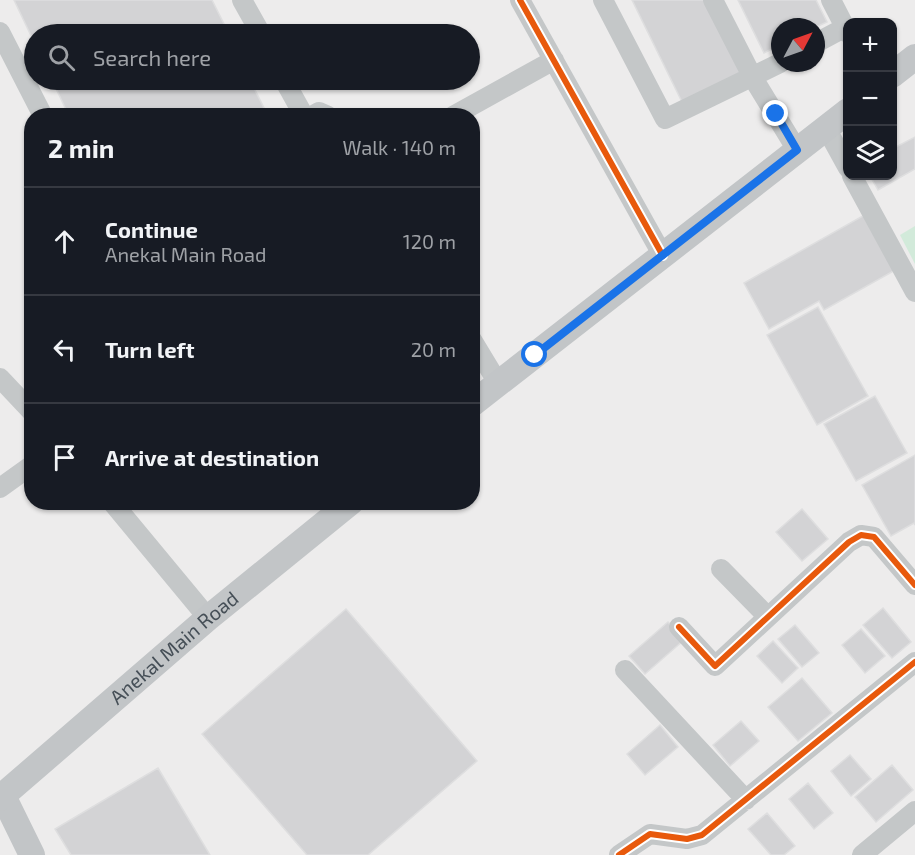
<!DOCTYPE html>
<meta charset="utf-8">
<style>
body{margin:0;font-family:"Exo 2",sans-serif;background:#20242c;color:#f1f3f6}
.controls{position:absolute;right:18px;top:18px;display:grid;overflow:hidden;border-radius:12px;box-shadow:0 2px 4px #0004}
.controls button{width:54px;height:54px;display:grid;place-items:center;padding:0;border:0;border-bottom:2px solid #363941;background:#171b24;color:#f1f3f6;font:30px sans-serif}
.compass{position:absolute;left:771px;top:18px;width:54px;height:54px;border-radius:50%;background:#171b24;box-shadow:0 2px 4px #0004;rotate:49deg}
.stop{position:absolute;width:18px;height:18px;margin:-14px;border:4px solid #1a73e8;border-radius:50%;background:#fff}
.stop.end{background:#1a73e8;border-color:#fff;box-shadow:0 2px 6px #0008}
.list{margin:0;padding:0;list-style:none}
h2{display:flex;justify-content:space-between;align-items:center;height:78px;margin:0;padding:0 24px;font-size:26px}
h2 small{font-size:20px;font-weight:400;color:#9ea1a6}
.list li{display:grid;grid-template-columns:39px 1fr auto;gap:18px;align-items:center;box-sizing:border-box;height:108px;padding:0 24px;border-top:2px solid #363941}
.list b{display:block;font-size:22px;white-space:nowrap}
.list p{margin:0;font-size:20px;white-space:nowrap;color:#9ea1a6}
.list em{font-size:20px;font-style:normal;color:#9ea1a6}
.icon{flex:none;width:33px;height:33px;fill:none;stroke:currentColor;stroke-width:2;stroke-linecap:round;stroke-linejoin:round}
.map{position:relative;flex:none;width:915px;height:855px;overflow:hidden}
.search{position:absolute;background:#171b24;box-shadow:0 2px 4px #0004;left:24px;top:24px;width:456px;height:66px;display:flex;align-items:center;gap:15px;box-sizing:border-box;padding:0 21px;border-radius:33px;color:#9ea1a6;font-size:22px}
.panel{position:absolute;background:#171b24;box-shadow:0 2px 4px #0004;left:24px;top:108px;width:456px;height:402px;border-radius:24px}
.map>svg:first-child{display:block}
.green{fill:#d2eada}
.building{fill:#d3d3d5;stroke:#dededf;stroke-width:1.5}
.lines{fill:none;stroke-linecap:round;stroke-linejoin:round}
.minor{stroke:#c4c7c8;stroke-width:20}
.major{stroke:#c2c5c7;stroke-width:26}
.cycleway-casing{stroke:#fff;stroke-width:10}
.cycleway{stroke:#e8590c;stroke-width:6}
.route{stroke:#1a73e8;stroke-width:8}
.labels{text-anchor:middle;stroke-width:4.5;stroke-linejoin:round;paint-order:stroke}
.street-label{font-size:20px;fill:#464f57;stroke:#fff}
</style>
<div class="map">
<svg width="915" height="855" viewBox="0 0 915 855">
<rect width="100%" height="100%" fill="#edecec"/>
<path class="green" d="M915 226V264L900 235Z"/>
<path class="building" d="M14 0H212L229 34H34V42Z
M632 0H705L742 75 683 104Z
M738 0H816L827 22 816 27H780V45L764 53Z
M52 80H250L264 108 247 116H69Z
M915 137V169L878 190 870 176H892V149Z
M868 213 899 268 824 310 819 301 769 329 744 283Z
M818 307 868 396 817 425 767 335Z
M875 396 907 453 856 481 824 424Z
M915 455V525L914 523 891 536 862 485Z
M802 509 828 539 802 561 776 532Z
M883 608 911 642 892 658 863 625Z
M346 609 477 761 368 855H307L202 734Z
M668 622 684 640 645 674 629 656Z
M795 625 819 653 802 667 778 639Z
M861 629 885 656 865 673 842 645Z
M773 641 798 668 782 683 757 656Z
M802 678 832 713 798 741 768 707Z
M741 721 759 741 730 766 713 745Z
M660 725 678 747 645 775 627 754Z
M850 755 871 779 851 796 831 771Z
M892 765 913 790 876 822 855 797Z
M158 768 210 855H71L55 829Z
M808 783 833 813 814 829 789 799Z
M767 813 795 846 784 855H771L748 829Z"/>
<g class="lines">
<path class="minor" d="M242 0 261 34
M520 0 663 256
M603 0 665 119 780 63
M713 0 753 78 797 150
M831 0 848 33
M0 32 43 116
M816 43 844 28
M284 80 304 116
M312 116 319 112 328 116
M453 116 554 60
M826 128 848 168
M852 176 915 292
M472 340 498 383
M0 378 32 412
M0 488 32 465
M112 502 208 618
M721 569 768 617
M679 627 715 666 849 542 861 535 874 537 915 585
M625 670 746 800
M619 855 650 834 687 839 702 835 915 662
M862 855 915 811"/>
<g class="major">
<path d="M892 75 915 57"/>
<path d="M472 404 848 111"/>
<path d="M3 796 32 855"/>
<path id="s1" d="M0 798 208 618 351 502"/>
</g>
<defs>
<path id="cycleway" d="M520 0 663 256
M679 627 715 666 849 542 861 535 874 537 915 585
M619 855 650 834 687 839 702 835 915 662"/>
</defs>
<use href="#cycleway" class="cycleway-casing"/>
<use href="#cycleway" class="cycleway"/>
</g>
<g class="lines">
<path class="route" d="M535 355 797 150 776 114"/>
</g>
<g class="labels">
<g class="street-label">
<text dy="7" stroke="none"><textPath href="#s1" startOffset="230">Anekal Main Road</textPath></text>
</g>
</g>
</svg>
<div class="controls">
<button>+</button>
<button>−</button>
<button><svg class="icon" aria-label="layers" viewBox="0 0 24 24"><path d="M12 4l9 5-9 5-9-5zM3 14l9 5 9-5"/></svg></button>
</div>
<svg class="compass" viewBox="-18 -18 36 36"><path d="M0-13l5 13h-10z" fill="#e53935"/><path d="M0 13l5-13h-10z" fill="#9ea1a6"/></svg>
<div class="stop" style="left:535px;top:355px"></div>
<div class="stop end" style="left:776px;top:114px"></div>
<div class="search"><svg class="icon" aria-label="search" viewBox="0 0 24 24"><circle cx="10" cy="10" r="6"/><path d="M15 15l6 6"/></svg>Search here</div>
<section class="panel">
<h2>2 min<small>Walk · 140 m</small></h2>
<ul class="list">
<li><svg class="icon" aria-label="ahead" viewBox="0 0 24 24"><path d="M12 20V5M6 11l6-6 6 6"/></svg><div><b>Continue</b><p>Anekal Main Road</p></div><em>120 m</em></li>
<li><svg class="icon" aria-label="left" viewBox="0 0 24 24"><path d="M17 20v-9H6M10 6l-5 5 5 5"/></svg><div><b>Turn left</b></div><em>20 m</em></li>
<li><svg class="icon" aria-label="arrive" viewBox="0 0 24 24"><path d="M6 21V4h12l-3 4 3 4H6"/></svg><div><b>Arrive at destination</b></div></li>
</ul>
</section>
</div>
